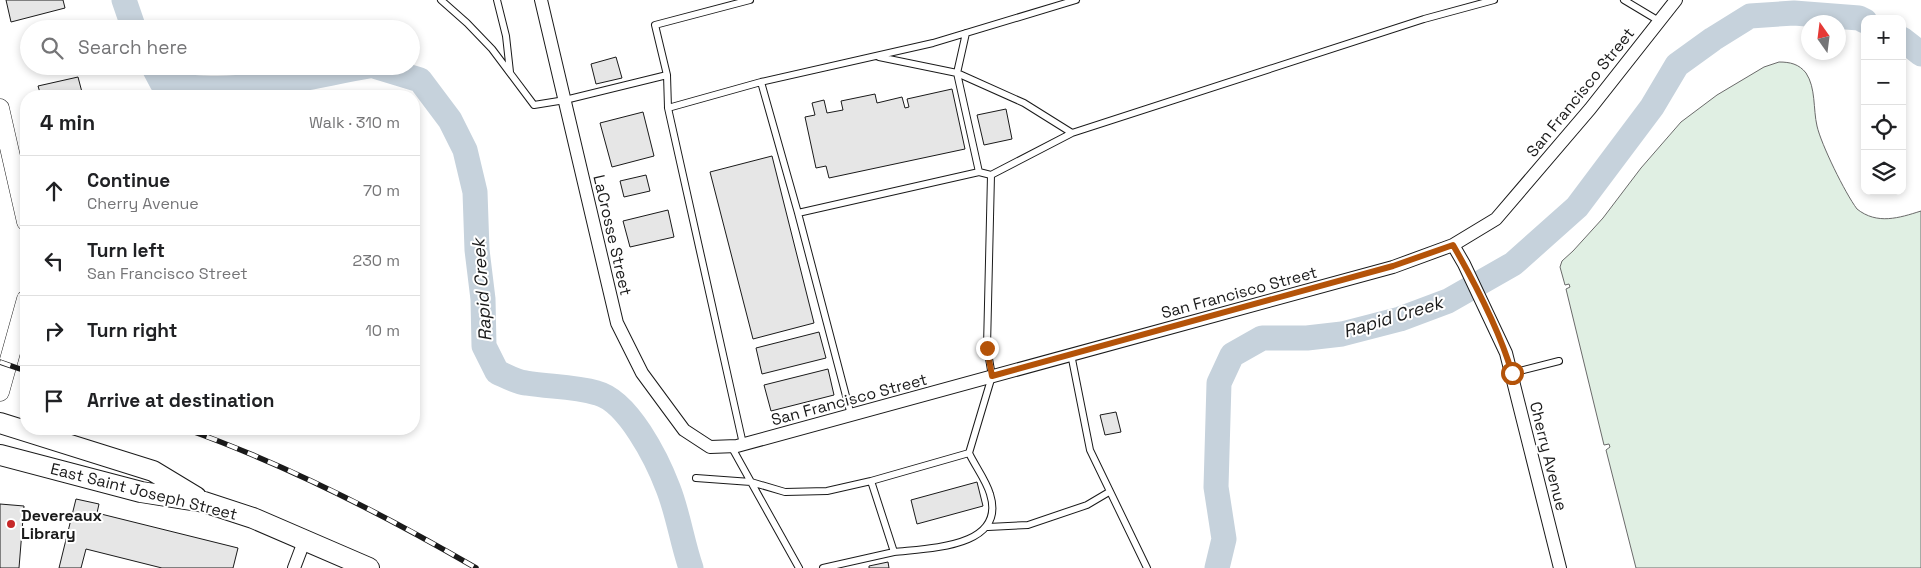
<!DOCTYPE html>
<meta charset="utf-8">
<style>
body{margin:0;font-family:"Space Grotesk",sans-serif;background:#f2f2f2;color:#202124}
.controls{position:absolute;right:15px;top:15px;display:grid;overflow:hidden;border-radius:10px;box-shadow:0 2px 8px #0003}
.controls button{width:45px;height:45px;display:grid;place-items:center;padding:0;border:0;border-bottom:1px solid #e0e0e0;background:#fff;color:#202124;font:25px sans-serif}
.compass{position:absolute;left:1801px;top:15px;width:45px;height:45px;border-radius:50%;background:#fff;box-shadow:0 2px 8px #0003;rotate:346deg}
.stop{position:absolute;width:15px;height:15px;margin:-11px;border:4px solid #b45309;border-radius:50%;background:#fff}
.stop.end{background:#b45309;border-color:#fff;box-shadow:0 1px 5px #0008}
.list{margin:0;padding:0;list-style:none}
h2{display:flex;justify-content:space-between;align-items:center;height:65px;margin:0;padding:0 20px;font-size:21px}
h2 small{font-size:16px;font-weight:400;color:#757577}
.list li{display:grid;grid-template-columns:32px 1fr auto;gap:15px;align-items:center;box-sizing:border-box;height:70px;padding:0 20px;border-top:1px solid #e0e0e0}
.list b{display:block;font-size:19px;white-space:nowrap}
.list p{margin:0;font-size:16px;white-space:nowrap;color:#757577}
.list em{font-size:16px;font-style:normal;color:#757577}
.icon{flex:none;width:28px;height:28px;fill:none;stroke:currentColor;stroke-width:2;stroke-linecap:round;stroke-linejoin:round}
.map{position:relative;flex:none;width:1921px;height:568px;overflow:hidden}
.search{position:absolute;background:#fff;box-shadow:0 2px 8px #0003;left:20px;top:20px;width:400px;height:55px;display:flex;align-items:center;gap:12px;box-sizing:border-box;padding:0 18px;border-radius:28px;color:#757577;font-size:19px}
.panel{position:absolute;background:#fff;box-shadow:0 2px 8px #0003;left:20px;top:90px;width:400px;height:345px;border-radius:20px}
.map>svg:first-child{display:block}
.green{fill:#e0efe3;stroke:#6a6a6a}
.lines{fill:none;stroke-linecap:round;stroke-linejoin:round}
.river{stroke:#c6d2dc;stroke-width:25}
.building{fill:#e6e6e6;stroke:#1a1a1a}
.lane-casing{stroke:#1a1a1a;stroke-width:8}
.street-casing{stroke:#1a1a1a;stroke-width:14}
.secondary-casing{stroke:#1a1a1a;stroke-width:19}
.primary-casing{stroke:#1a1a1a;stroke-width:22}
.lane{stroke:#fff;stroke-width:6}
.street{stroke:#fff;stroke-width:12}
.secondary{stroke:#fff;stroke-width:18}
.primary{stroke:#fff;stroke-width:20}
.rail-casing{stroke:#1a1a1a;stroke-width:5.5}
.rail{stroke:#fff;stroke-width:4;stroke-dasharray:11;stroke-linecap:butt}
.route{stroke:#b45309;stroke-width:6}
.poi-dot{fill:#c62828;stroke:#fff;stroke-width:2}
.labels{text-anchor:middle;stroke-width:4;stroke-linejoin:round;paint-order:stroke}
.street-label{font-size:16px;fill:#1a1a1a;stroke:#fff}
.poi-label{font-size:16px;font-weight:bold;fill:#1a1a1a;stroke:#fff;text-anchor:start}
.water-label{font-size:18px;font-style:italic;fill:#1a1a1a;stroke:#fff}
</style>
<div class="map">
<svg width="1921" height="568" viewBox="0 0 1921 568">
<rect width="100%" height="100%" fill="#fff"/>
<path class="green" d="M1779 62C1790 62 1799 64 1806 73 1816 88 1813 109 1817 126 1821 144 1845 193 1857 209 1877 225 1899 218 1921 211V568H1636L1606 450 1610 447 1609 444 1604 445 1566 289 1570 287 1569 284 1565 285 1560 267 1562 261 1573 251 1603 218 1641 168 1681 122 1717 95 1764 67Z"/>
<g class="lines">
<path class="river" d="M124 0 134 29
M1902 39 1921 54
M153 66 162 83C176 85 190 88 204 88 257 91 317 75 369 66
M374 66 420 80 450 120 465 150 475 192 477 250 483 299 484 346 497 372C506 376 516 382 526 383 550 387 573 386 597 393 628 401 657 459 668 488 678 513 682 542 691 568
M1217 568 1224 539 1216 487 1219 383 1232 355 1262 338H1307L1342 334 1400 319 1448 301 1513 264 1577 207 1652 107 1677 65 1713 39 1750 16 1794 13 1859 18 1865 21"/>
</g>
<path class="building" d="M6 0H63L65 8 11 22Z
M616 57 622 78 596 84 591 64Z
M78 77 83 96H41L38 86Z
M952 89 965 149 829 178 826 166 816 168 805 117 815 115 812 103 824 100 827 113 843 110 841 101 875 94 877 103 902 97 905 108 909 107 907 99Z
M1006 109 1012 139 984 145 977 115Z
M643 112 654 156 612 167 600 123Z
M772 156 814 323 753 339 710 172Z
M646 175 650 191 624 197 620 181Z
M668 210 674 237 630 247 623 221Z
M819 332 826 358 762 374 756 348Z
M828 369 834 395 771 411 764 385Z
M1116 412 1121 432 1105 435 1100 415Z
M977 482 983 506 917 524 911 500Z
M76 499 99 504 97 513 238 548 233 568H162L86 549 81 568H59Z
M0 504 24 506 19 568H0Z
M888 562 889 568H869V566Z"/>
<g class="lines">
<defs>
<path id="lane" d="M441 0 467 23 492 49 534 105 565 100 667 75
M497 0 506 36 510 72
M1624 0 1659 21
M966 33 957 73 979 172
M879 57 957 73 1024 103 1072 133
M761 82 798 213 979 172 991 175
M668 108 761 82 933 43 1076 0
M798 213 851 415
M1071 354 1090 450 1147 568
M1512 373 1559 361
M743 444 668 108 667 75 655 25 750 0
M731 446 751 482 785 492 827 491 871 481 894 552C928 548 1007 548 990 494 986 480 975 466 969 453L992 376 987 347 991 175 1072 133 1424 19 1494 0
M696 478 751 482 799 568
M871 481 969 453
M988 527 1028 525 1087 505 1109 492
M823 568 894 552"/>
<path id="street" d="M541 0 617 323 642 373 684 430 710 447 737 446 1393 267 1453 245 1496 219 1590 109 1676 0
M1453 245 1464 264 1506 353 1560 568
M294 568 305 539"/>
<path id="secondary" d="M0 108 26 222
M0 392 26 299"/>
<path id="primary" d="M0 423 153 471 196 497
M0 455 141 492 204 502 253 518 369 568"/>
</defs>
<use href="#lane" class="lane-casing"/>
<use href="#street" class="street-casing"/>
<use href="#secondary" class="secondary-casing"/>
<use href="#primary" class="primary-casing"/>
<use href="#lane" class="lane"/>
<use href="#street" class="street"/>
<use href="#secondary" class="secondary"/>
<use href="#primary" class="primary"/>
<defs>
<path id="rail" d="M0 362 26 371
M186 429C287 465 383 514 476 568"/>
</defs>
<use href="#rail" class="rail-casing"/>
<use href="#rail" class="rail"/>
</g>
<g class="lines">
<path class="route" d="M987 348 992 376 1393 266 1453 245C1476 285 1499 329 1512 373"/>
</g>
<circle class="poi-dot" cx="11" cy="524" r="5"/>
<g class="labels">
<g class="street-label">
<text transform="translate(1580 92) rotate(-51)" y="6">San Francisco Street</text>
<text transform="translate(613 235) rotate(77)" y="6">LaCrosse Street</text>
<text transform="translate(1239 292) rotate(-15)" y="6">San Francisco Street</text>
<text transform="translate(849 399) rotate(-15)" y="6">San Francisco Street</text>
<text transform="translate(1549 456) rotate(76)" y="6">Cherry Avenue</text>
<text transform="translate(144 491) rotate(14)" y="6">East Saint Joseph Street</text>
</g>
<g class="poi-label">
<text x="21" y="521">Devereaux<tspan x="21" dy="18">Library</tspan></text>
</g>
<g class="water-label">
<text transform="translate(482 290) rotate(-94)" y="6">Rapid Creek</text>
<text transform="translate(1393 317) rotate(-17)" y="6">Rapid Creek</text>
</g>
</g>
</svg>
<div class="controls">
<button>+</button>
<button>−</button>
<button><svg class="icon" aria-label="locate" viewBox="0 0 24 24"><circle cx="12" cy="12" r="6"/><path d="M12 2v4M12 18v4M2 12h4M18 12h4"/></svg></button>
<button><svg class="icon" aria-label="layers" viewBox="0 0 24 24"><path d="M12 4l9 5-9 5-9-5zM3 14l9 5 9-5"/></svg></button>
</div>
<svg class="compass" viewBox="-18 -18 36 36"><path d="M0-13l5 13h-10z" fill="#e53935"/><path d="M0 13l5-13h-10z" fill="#757577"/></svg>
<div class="stop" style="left:1512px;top:373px"></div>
<div class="stop end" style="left:987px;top:348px"></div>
<div class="search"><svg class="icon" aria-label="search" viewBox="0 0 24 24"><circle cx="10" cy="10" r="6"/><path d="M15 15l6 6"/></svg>Search here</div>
<section class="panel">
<h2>4 min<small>Walk · 310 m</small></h2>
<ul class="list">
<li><svg class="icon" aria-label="ahead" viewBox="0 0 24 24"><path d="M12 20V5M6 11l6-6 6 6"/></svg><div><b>Continue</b><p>Cherry Avenue</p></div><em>70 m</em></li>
<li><svg class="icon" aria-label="left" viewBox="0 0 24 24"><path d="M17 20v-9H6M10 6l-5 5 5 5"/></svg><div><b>Turn left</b><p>San Francisco Street</p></div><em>230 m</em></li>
<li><svg class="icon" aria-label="right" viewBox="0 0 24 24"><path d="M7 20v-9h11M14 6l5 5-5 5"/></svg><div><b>Turn right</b></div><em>10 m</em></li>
<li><svg class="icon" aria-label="arrive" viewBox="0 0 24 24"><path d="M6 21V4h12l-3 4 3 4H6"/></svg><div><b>Arrive at destination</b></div></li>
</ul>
</section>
</div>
